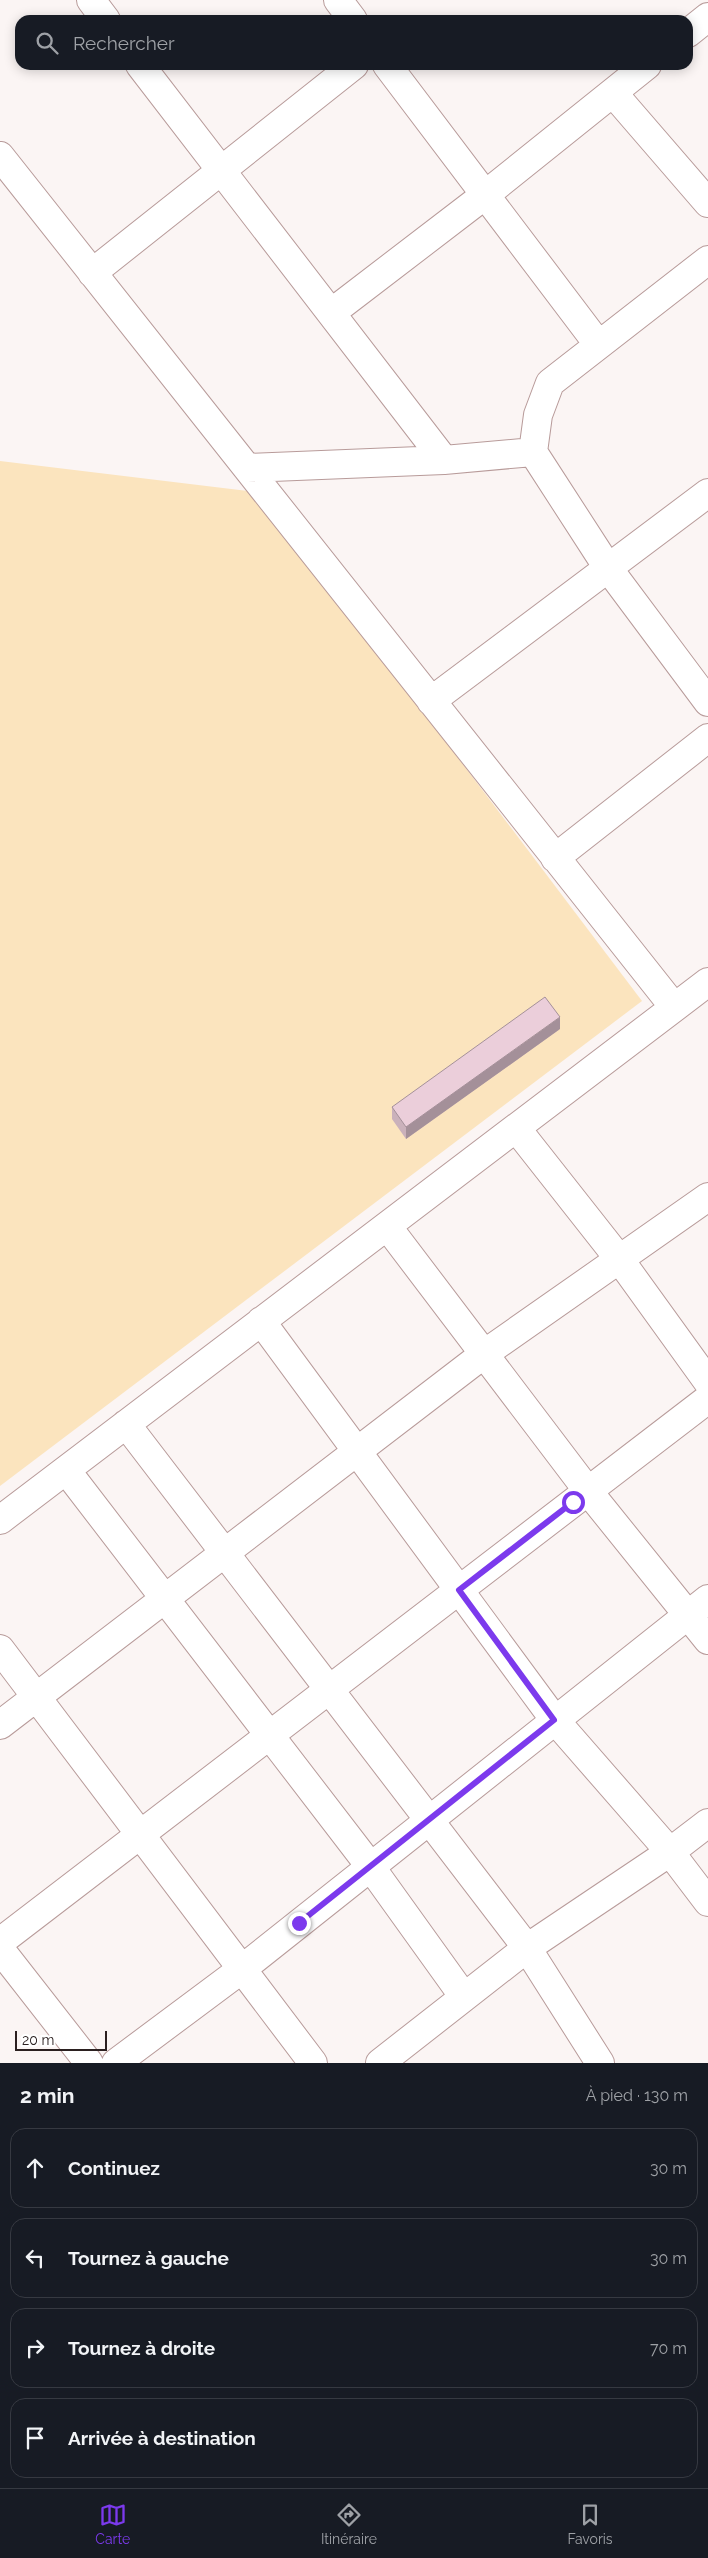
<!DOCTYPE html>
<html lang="fr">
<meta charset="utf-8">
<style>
body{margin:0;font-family:Raleway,sans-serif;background:#242831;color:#f1f3f6}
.scale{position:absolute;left:15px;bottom:12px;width:92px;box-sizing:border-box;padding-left:5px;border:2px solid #2b2020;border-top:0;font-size:14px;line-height:18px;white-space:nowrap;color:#2b2020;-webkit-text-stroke:4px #fff;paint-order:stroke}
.stop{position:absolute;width:15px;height:15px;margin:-11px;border:4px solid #7c3aed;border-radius:50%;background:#fff}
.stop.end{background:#7c3aed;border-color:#fff;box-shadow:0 1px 5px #0008}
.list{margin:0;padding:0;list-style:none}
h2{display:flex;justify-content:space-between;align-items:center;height:65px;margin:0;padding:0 20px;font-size:21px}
h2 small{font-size:16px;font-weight:400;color:#9ea1a6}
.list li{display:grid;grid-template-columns:32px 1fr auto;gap:15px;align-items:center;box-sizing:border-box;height:80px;margin:0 10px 10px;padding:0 10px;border:1px solid #363941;border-radius:15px}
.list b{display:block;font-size:19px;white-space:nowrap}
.list em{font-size:16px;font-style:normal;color:#9ea1a6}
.icon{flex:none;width:28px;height:28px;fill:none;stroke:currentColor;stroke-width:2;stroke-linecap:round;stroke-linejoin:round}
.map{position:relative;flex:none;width:708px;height:2063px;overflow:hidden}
.search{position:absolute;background:#171b24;box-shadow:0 2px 12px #0003;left:15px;right:15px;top:15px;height:55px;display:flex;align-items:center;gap:12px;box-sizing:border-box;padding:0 18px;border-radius:15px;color:#9ea1a6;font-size:19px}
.sheet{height:425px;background:#171b24}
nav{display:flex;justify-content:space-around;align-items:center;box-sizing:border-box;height:70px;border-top:1px solid #363941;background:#171b24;font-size:14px;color:#9ea1a6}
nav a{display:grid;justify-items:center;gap:2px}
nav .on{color:#7c3aed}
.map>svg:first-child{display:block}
.green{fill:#fbe4be}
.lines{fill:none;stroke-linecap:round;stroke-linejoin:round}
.minor-casing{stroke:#b89b9a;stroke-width:30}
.minor{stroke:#fff;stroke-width:28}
.wall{fill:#cab1bb}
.shaded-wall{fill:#a49099}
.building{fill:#ebceda;stroke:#a49099}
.route{stroke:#7c3aed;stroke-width:6}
</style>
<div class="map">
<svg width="708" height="2063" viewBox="0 0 708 2063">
<rect width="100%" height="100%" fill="#fbf5f4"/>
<path class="green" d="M0 461 257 492 642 1001 0 1486Z"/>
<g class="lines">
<defs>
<path id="minor" d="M91 0 106 20
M338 0 353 20
M688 33 708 17
M140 65 444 460
M387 65 598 344
M613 93 708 203
M0 156 674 1007
M708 260 550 383 538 415 533 452 608 568 708 702
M92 273 354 65
M331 313 485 195 647 65
M247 468 444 460 533 452
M431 701 708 493
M555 858 708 738
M516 1128 620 1260 708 1382
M387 1226 588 1491 708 1640
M261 1321 554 1719 670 1852 708 1902
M126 1424 527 1948 600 2063
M66 1470 370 1866 464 1997
M0 1520 708 982
M0 1649 313 2063
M0 1725 484 1354 708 1197
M0 1942 708 1399
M0 1949 89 2063
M116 2063 242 1969 708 1599
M380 2063 527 1948 670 1852 708 1823"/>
</defs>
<use href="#minor" class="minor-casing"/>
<use href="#minor" class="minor"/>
</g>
<path class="wall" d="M560 1029 406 1139 392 1119V1107Z"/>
<path class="shaded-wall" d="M560 1017V1029L406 1139V1127Z"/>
<path class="building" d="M545 997 560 1017 406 1127 392 1107Z"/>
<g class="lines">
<path class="route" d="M299 1923 554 1720 459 1590 573 1502"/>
</g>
</svg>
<div class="scale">20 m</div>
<div class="stop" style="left:573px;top:1502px"></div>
<div class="stop end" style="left:299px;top:1923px"></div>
<div class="search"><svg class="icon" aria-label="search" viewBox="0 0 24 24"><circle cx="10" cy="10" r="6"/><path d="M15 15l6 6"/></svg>Rechercher</div>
</div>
<section class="sheet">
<h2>2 min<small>À pied · 130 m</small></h2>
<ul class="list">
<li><svg class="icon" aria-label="ahead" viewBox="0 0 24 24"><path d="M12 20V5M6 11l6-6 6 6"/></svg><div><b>Continuez</b></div><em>30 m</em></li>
<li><svg class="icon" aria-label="left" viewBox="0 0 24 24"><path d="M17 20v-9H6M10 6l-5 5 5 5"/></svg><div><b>Tournez à gauche</b></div><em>30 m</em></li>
<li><svg class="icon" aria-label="right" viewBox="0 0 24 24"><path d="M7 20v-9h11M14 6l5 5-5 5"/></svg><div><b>Tournez à droite</b></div><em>70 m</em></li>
<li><svg class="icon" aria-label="arrive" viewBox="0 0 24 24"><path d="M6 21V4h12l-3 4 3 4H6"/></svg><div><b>Arrivée à destination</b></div></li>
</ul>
</section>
<nav>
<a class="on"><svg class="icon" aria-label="map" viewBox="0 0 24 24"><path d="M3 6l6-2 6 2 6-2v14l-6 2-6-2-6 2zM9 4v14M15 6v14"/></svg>Carte</a>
<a><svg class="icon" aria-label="directions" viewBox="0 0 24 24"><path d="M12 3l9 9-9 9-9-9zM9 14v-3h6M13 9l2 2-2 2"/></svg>Itinéraire</a>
<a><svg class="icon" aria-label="saved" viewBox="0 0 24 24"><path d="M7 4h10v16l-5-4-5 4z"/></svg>Favoris</a>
</nav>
